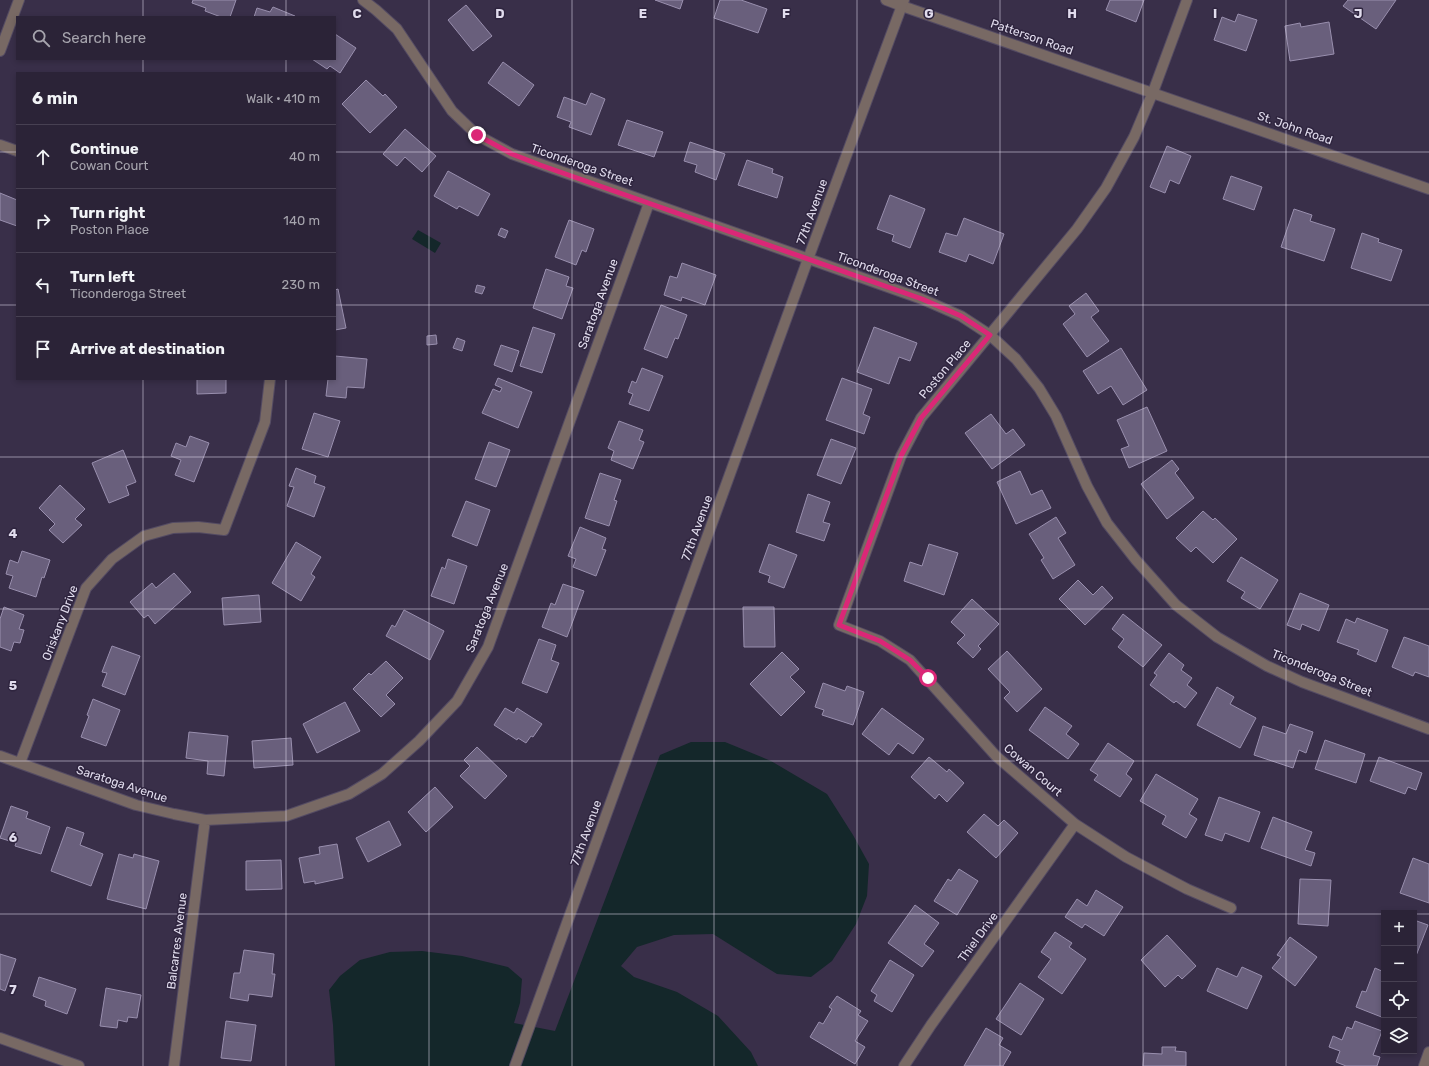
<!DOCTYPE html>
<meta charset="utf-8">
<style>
body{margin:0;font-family:Rubik,sans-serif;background:#372f42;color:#f1f3f6}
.controls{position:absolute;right:12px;bottom:12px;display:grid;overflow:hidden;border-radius:0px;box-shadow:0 2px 6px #0003}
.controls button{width:36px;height:36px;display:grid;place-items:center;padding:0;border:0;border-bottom:1px solid #474052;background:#2b2337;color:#f1f3f6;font:20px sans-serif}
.stop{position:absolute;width:12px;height:12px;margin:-9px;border:3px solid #db2777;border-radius:50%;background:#fff}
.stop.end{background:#db2777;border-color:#fff;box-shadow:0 1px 4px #0008}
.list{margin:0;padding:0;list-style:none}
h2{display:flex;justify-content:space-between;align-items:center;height:52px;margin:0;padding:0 16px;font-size:17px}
h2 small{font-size:13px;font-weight:400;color:#a6a4ad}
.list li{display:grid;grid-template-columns:26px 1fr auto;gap:12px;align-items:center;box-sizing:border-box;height:64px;padding:0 16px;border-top:1px solid #474052}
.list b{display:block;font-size:15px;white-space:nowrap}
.list p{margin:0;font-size:13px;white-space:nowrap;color:#a6a4ad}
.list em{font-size:13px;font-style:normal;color:#a6a4ad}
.icon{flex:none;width:22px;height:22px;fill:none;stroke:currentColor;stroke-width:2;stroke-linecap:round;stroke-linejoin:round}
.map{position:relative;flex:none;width:1429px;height:1066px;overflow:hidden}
.search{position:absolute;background:#2b2337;box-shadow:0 2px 6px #0003;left:16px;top:16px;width:320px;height:44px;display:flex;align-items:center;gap:10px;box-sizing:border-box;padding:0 14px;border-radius:0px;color:#a6a4ad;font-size:15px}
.panel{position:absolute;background:#2b2337;box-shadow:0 2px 6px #0003;left:16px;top:72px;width:320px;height:308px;border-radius:0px}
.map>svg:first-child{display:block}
.water{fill:#14272a}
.building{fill:#695f7c;stroke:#998fae}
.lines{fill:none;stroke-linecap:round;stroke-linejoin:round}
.minor-casing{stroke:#544b63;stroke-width:12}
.tertiary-casing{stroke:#544b63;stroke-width:12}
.minor{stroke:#786964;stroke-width:10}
.tertiary{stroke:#786964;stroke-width:10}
.route{stroke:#db2777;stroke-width:5}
.grid{fill:none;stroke:#e1dced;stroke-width:1;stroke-opacity:0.55}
.labels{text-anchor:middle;stroke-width:3;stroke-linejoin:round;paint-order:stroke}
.street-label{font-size:12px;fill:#e1dced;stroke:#2f253f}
.grid-label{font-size:13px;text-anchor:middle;font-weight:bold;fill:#e1dced;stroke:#2f253f;stroke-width:3;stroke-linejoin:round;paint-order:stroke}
</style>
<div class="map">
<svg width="1429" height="1066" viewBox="0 0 1429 1066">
<rect width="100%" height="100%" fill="#392f49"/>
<path class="water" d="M418 230 441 243 435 253 412 239Z
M691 742H725L771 761 827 794 853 835 869 864 867 896 856 924 832 961 811 977 777 974 713 934 674 935 637 947 621 966 634 977 677 992 718 1016 751 1052 758 1066H335L333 1025 329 990 340 976 360 960 390 952 422 951 462 956 508 967 522 979 520 1003 514 1023 555 1031 660 755Z"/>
<path class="building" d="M193 0H236L230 17H221L205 11 206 8 192 3Z
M655 0H683L680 9Z
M720 0H741L767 9 758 33 714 18Z
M1110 0H1144L1136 22 1106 10Z
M1348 0H1396L1376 29 1343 6Z
M466 5 492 36 473 51 448 20Z
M273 7 295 16V17H254L257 8 270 12Z
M1238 14 1257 20 1246 51 1214 40 1222 17 1235 22Z
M1329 22 1334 54 1290 61 1285 26 1300 23 1301 27Z
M335 34 356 48 340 73 330 66 327 69 312 59H335Z
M503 62 534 85 519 106 488 83Z
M366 80 383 96 385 94 397 107 370 133 342 104Z
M591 93 605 99 591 135 569 127 571 122 557 117 564 97 586 105Z
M627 120 663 132 654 157 618 145Z
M405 129 436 156 422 172 405 157 397 166 383 154Z
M690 142 725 154 716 180 695 172 697 165 684 161Z
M1167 146 1191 156 1179 184 1170 180 1165 193 1150 187Z
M747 160 773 169 772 173 783 177 777 198 738 185Z
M448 171 490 194 478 216 459 206 457 209 434 196Z
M1231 176 1262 187 1254 210 1223 199Z
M0 193 17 200V226L0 220Z
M890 195 925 209 910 248 892 241 894 235 877 229Z
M1294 209 1312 215 1310 221 1335 229 1324 261 1281 247Z
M964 218 1004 234 993 264 969 254 966 262 939 252 946 233 957 236Z
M569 220 594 229 586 252 582 250 576 265 555 257Z
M501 228 508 231 505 238 498 235Z
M1362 233 1379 239 1378 242 1402 250 1391 281 1351 268Z
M682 263 716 275 705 305 682 297 681 301 664 295 670 276 677 278Z
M546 269 569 277 566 286 573 288 562 319 533 308Z
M477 285 485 287 482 294 475 292Z
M338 289 346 328 335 330V290Z
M1086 293 1099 311 1091 317 1109 341 1087 357 1063 324 1075 314 1069 306Z
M661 305 687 315 678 339 675 338 667 358 644 349Z
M533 327 555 334 542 373 520 366Z
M874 327 917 343 910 361 899 357 889 384 857 372Z
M436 335 437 344 427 345V336Z
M457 338 465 341 462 351 453 348Z
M501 345 519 351 512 372 494 365Z
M1121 348 1147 390 1123 405 1111 386 1098 394 1083 371Z
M335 356 367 359 364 388 347 387 346 398 326 396 328 379H335Z
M642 368 663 376 649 411 629 404 633 394 628 392 632 381 636 383Z
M498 378 532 392 518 428 482 413 493 389 500 392 502 388 495 385Z
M842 378 872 389 863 414 870 417 864 434 826 420Z
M197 379H226V393L197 394Z
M1147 407 1167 451 1129 468 1121 449 1129 446 1117 420Z
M314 413 340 421 328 457 302 449Z
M991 414 1006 434 1013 429 1025 445 992 469 965 433Z
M619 421 643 430 639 440 644 442 633 469 611 460 614 451 608 448Z
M190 436 209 443 194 482 175 475 181 460 171 456 176 443 186 447Z
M831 439 856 448 841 484 817 475Z
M489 442 510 450 496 487 475 479Z
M123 450 136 482 126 486 129 495 109 503 92 463Z
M1172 460 1179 469 1175 473 1194 498 1167 519 1141 484Z
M296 468 316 476 314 483 325 487 314 517 287 506 294 487 289 486Z
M1020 471 1031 495 1042 490 1051 508 1016 524 997 482Z
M600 473 621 480 614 500 617 501 609 526 585 518Z
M60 485 85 509 75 519 82 525 63 543 49 530 55 524 39 508Z
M808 494 830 502 823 522 830 524 824 541 796 532Z
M466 501 490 510 477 546 452 536Z
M1203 511 1213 520 1215 518 1237 539 1213 563 1196 547 1191 552 1176 538Z
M1056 517 1066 533 1058 538 1075 565 1053 579 1041 560 1044 558 1029 534Z
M580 527 606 538 602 549 606 550 596 576 573 567 576 559 568 556Z
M296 542 321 557 311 574 315 577 301 601 272 583Z
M769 544 797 555 784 588 768 582 770 576 759 572Z
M929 544 958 553 944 595 904 581 910 562 922 566Z
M22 551 50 560 44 578 42 577 36 597 9 588 13 576 6 574 10 560 18 563Z
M1241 557 1278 580 1260 609 1241 598 1245 592 1227 581Z
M448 559 467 566 454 604 431 596 442 567 445 569Z
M174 573 191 592 155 624 148 615 144 618 130 602 152 583 156 588Z
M1078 580 1093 595 1102 586 1113 598 1085 625 1059 599Z
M563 584 584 591 567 637 542 627 551 603 555 605Z
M1300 593 1329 605 1319 631 1302 624 1300 630 1287 625Z
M259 595 261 622 224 625 222 598Z
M972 599 999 624 978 646 981 649 973 658 957 643 965 635 951 622Z
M4 607 24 615 19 629 24 630 20 643 14 642 11 651 0 647V619Z
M743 607H774L775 647H744Z
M404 610 444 631 430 660 386 636 392 625 395 627Z
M1123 614 1162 645 1143 667 1118 647 1124 639 1112 629Z
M1357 618 1388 630 1376 662 1357 654 1359 650 1337 642 1346 619 1355 623Z
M1404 637 1429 646V677L1415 672 1413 676 1392 667Z
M539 639 556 645 551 660 559 663 547 693 522 683Z
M112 646 140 656 125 695 102 686 107 673 102 672Z
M1007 651 1042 689 1017 712 1004 698 1010 692 988 669Z
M782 652 799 669 790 677 805 692 781 716 750 684Z
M1169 653 1184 665 1181 670 1192 678 1187 685 1197 693 1185 708 1176 701 1174 703 1150 685 1157 675 1154 673Z
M386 661 403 678 386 695 395 704 381 717 353 689 369 673 371 675Z
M823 683 845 691 847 686 864 692 853 725 822 715 824 710 815 707Z
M1217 687 1234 697 1230 704 1256 718 1240 748 1197 725Z
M93 699 120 710 106 746 81 737 89 716 87 715Z
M345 702 360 731 317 753 303 724Z
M1045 707 1072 726 1066 734 1079 744 1068 759 1029 730Z
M505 708 514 713 517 708 542 724 533 737 531 736 526 743 518 738 517 740 494 725Z
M882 708 924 739 913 754 898 743 889 755 862 734Z
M1290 724 1313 732 1306 753 1299 750 1293 768 1254 755 1263 726 1286 734Z
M189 732 228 736 224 776 207 774 208 761 186 758Z
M291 738 293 765 254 768 252 741Z
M1325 740 1365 754 1356 783 1315 769Z
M1108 743 1134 761 1126 774 1132 779 1120 797 1094 780 1098 775 1090 770Z
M477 747 507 776 485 799 460 776 470 766 464 760Z
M929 757 947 772 949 769 964 783 947 802 939 794 935 799 911 777Z
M1379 757 1422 773 1416 790 1408 787 1405 794 1370 781Z
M1156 774 1198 799 1189 814 1197 819 1186 838 1162 824 1166 816 1140 801Z
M435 787 453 807 426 832 408 812Z
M1219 797 1260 812 1249 842 1225 833 1222 841 1205 835Z
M11 806 28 812 26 818 50 827 41 854 15 846 16 843 0 838Z
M984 814 998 826 1004 820 1018 833 996 858 967 832Z
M1273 817 1312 832 1305 850 1315 853 1311 866 1261 848Z
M389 821 401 845 368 862 356 838Z
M67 827 84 833 80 845 103 854 91 886 51 871Z
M337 844 343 878 315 884V881L304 883 299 858 320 854 319 847Z
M119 854 133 858 134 854 159 861 146 909 107 899Z
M1413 858 1429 864V903L1400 893Z
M281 860 282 889 246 890V861Z
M959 869 978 881 957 915 934 901 948 879 951 881Z
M1300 879 1331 880 1328 926 1298 924Z
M1096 890 1123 907 1104 936 1085 924 1082 928 1065 917 1077 899 1087 906Z
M915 905 939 923 924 944 934 951 922 967 888 943Z
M1414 920 1428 925 1414 961Z
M1055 932 1072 943 1069 947 1086 959 1062 994 1038 977 1051 959 1041 952Z
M1167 935 1196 966 1182 979 1178 975 1165 987 1141 960Z
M1290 937 1317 957 1295 986 1272 968 1281 957 1277 955Z
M244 950 274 954 272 974H275L272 997 249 994 248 1001 230 998 234 973H240Z
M0 954 16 959 5 991 0 989Z
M890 960 914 975 892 1012 874 1001 877 995 871 991Z
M1242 967 1262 976 1247 1009 1207 991 1217 968 1237 977Z
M1375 968 1384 972V1018L1356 1007 1362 991 1366 992Z
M39 977 76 989 67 1014 45 1006 46 1001 33 996Z
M1020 983 1044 999 1021 1035 996 1019Z
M106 988 141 995 137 1018 128 1017 127 1022 118 1020 117 1028 100 1026Z
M837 996 861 1011 858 1015 868 1021 855 1041 865 1047 855 1064 810 1037 819 1022 823 1024 832 1009 829 1007Z
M226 1021 256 1025 251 1061 221 1058Z
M1355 1021 1382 1031 1373 1055 1380 1057 1377 1066H1346L1336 1062 1340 1051 1329 1047 1333 1036 1342 1040 1347 1027 1352 1029Z
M986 1028 1003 1038 999 1045 1011 1052 1003 1066H964Z
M1162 1047H1176L1175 1051 1186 1052V1066H1143L1144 1053 1162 1054Z"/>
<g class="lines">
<defs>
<path id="minor" d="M363 0 376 10 397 29 452 111 477 135 512 154 922 299 961 316 990 335 1016 359 1039 388 1056 416 1087 486 1107 523 1136 560 1176 605 1217 637 1267 666 1302 682 1429 729
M1187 0 1153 92 1134 137 1106 188 1077 229 921 418 901 456 839 625 880 641 910 660 996 756 1075 824 1126 857 1187 889 1231 908
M902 6 1429 189
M0 51 19 0
M0 145 17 151
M0 756 136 805 174 814 205 820 286 816 349 794 382 774 419 741 457 701 488 647 649 203
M20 763 86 588 112 559 144 536 173 528 198 527 224 530 265 422 270 379
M0 1038 79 1066
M174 1066 205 820
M904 1066 931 1025 1075 824
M1424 1066 1429 1052"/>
<path id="tertiary" d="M886 0 902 6
M515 1066 808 259 904 0"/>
</defs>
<use href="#minor" class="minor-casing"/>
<use href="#tertiary" class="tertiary-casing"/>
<use href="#minor" class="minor"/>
<use href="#tertiary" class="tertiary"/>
</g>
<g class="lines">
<path class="route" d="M477 135 512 154 540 165 922 299 961 316 990 335 921 418 901 456 839 625 880 641 910 660 928 678"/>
</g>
<path class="grid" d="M143 0V17M286 0V17M429 0V1066M572 0V1066M714 0V1066M857 0V1066M1000 0V1066M1143 0V1066M1286 0V1066M143 59V73M286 59V73M0 152H17M335 152H1429M0 305H17M335 305H1429M143 379V1066M286 379V1066M0 457H1429M0 609H1429M0 761H1429M0 914H1384M1414 914H1429"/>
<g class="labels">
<g class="street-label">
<text transform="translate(1032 37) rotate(19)" y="4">Patterson Road</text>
<text transform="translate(1295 128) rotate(19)" y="4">St. John Road</text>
<text transform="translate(582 165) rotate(19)" y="4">Ticonderoga Street</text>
<text transform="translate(812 212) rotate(-70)" y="4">77th Avenue</text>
<text transform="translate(888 274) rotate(20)" y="4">Ticonderoga Street</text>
<text transform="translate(598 304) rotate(-70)" y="4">Saratoga Avenue</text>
<text transform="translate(945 369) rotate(-50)" y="4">Poston Place</text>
<text transform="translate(697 528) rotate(-70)" y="4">77th Avenue</text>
<text transform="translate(487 608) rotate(-68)" y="4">Saratoga Avenue</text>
<text transform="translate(60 623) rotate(-69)" y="4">Oriskany Drive</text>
<text transform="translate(1322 673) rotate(22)" y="4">Ticonderoga Street</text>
<text transform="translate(1033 770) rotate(41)" y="4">Cowan Court</text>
<text transform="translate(122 784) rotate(18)" y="4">Saratoga Avenue</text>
<text transform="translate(586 833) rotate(-70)" y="4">77th Avenue</text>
<text transform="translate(978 937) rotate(-54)" y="4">Thiel Drive</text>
<text transform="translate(177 941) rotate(-83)" y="4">Balcarres Avenue</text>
</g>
</g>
<g class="grid-label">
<text x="357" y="18">C</text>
<text x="500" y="18">D</text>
<text x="643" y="18">E</text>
<text x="786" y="18">F</text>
<text x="929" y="18">G</text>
<text x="1072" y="18">H</text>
<text x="1215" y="18">I</text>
<text x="1358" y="18">J</text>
<text x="13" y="538">4</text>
<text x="13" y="690">5</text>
<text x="13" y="842">6</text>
<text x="13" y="994">7</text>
</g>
</svg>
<div class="controls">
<button>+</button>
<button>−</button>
<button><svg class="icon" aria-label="locate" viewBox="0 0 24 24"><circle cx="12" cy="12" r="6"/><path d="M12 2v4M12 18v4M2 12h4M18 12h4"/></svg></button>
<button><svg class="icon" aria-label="layers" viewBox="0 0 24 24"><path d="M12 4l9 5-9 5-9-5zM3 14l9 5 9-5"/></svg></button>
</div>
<div class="stop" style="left:928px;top:678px"></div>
<div class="stop end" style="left:477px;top:135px"></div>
<div class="search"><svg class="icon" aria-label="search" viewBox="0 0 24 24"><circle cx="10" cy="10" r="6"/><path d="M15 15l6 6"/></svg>Search here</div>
<section class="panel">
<h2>6 min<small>Walk · 410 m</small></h2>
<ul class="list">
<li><svg class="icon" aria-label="ahead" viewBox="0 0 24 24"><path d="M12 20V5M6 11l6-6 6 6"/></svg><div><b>Continue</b><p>Cowan Court</p></div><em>40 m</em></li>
<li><svg class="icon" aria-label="right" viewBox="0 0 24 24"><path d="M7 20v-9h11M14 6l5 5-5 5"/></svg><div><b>Turn right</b><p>Poston Place</p></div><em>140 m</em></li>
<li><svg class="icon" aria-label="left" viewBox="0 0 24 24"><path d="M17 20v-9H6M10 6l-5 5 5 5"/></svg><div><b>Turn left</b><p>Ticonderoga Street</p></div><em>230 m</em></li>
<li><svg class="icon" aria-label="arrive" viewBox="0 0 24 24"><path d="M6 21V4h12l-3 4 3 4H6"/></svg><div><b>Arrive at destination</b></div></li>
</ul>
</section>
</div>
